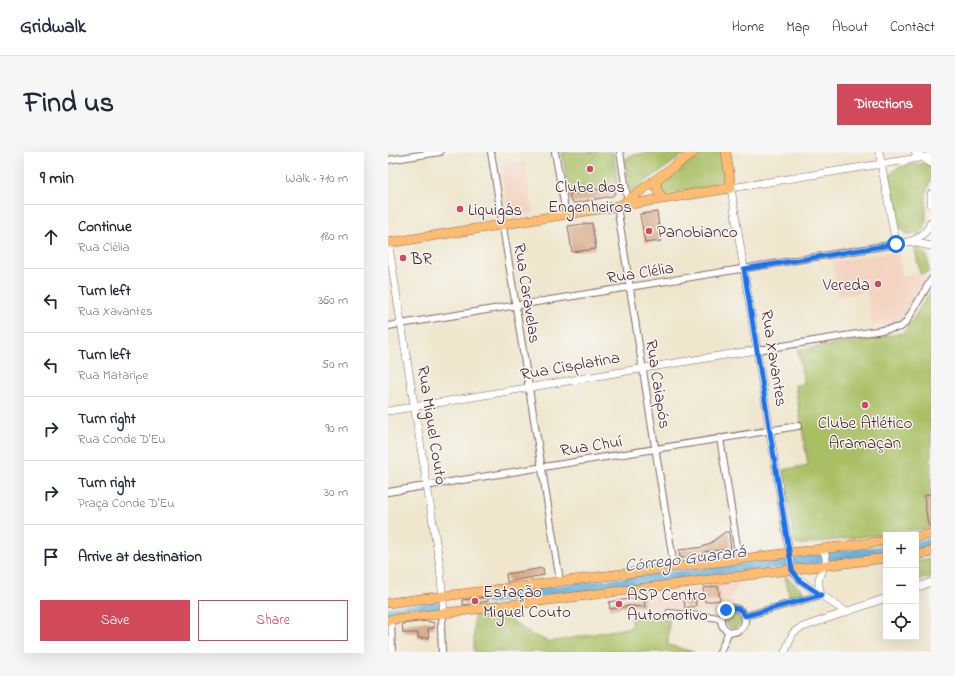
<!DOCTYPE html>
<meta charset="utf-8">
<style>
body{margin:0;font-family:"Indie Flower",sans-serif;background:#f6f6f7;color:#1f2937}
.controls{position:absolute;right:12px;bottom:12px;display:grid;overflow:hidden;border-radius:0px;box-shadow:0 4px 16px #0002}
.controls button{width:36px;height:36px;display:grid;place-items:center;padding:0;border:0;border-bottom:1px solid #e0e1e3;background:#fff;color:#1f2937;font:20px sans-serif}
.stop{position:absolute;width:12px;height:12px;margin:-9px;border:3px solid #1a73e8;border-radius:50%;background:#fff}
.stop.end{background:#1a73e8;border-color:#fff;box-shadow:0 1px 4px #0008}
.list{margin:0;padding:0;list-style:none}
h2{display:flex;justify-content:space-between;align-items:center;height:52px;margin:0;padding:0 16px;font-size:17px}
h2 small{font-size:13px;font-weight:400;color:#747a83}
.list li{display:grid;grid-template-columns:26px 1fr auto;gap:12px;align-items:center;box-sizing:border-box;height:64px;padding:0 16px;border-top:1px solid #e0e1e3}
.list b{display:block;font-size:15px;white-space:nowrap}
.list p{margin:0;font-size:13px;white-space:nowrap;color:#747a83}
.list em{font-size:13px;font-style:normal;color:#747a83}
.actions{display:flex;gap:8px;padding:12px 16px}
.actions a{flex:1;padding:9px 0;border:1px solid #d1495b;border-radius:0px;text-align:center;font-size:14px;color:#d1495b}
.actions .main{background:#d1495b;color:#fff}
.icon{flex:none;width:22px;height:22px;fill:none;stroke:currentColor;stroke-width:2;stroke-linecap:round;stroke-linejoin:round}
.map{position:relative;flex:none;width:543px;height:500px;overflow:hidden;border-radius:0px}
header{display:flex;align-items:center;gap:24px;box-sizing:border-box;height:56px;padding:0 20px;background:#fff;border-bottom:1px solid #e0e1e3}
header strong{font-size:19px}
nav{display:flex;gap:22px;margin-inline-start:auto;font-size:14px}
.intro{display:flex;align-items:center;justify-content:space-between;box-sizing:border-box;height:96px;padding:0 24px}
h1{margin:0;font-size:28px}
.button{padding:10px 18px;border-radius:0px;background:#d1495b;color:#fff;font-size:14px;font-weight:700}
main{display:flex;gap:24px;padding:0 24px}
aside{flex:1;background:#fff;border-radius:0px;box-shadow:0 4px 16px #0002}
.map>svg:first-child{display:block}
.built{fill:#f4d3c1}
.green{fill:#a9bf63;stroke:#7a6f47}
.lines{fill:none;stroke-linecap:round;stroke-linejoin:round}
.river{stroke:#63afdc;stroke-width:10}
.building{fill:#d4a480}
.minor-casing{stroke:#846564;stroke-width:8}
.tertiary-casing{stroke:#846564;stroke-width:8}
.primary-casing{stroke:#846564;stroke-width:10}
.minor{stroke:#fff;stroke-width:6}
.tertiary{stroke:#fff;stroke-width:7}
.primary{stroke:#fdbc70;stroke-width:9}
.route{stroke:#1a73e8;stroke-width:5}
.poi-dot{fill:#d1495b;stroke:#f6f6f2;stroke-width:1.5}
.labels{text-anchor:middle;stroke-width:3;stroke-linejoin:round;paint-order:stroke}
.poi-label{font-size:17px;fill:#4a1f2b;stroke:#f6f6f2;text-anchor:start}
.street-label{font-size:17px;fill:#4a1f2b;stroke:#f6f6f2}
.water-label{font-size:18px;font-style:italic;fill:#535169;stroke:#f6f6f2}
</style>
<header>
<strong>Gridwalk</strong>
<nav><a>Home</a><a>Map</a><a>About</a><a>Contact</a></nav>
</header>
<div class="intro"><h1>Find us</h1><a class="button">Directions</a></div>
<main>
<aside>
<h2>9 min<small>Walk · 710 m</small></h2>
<ul class="list">
<li><svg class="icon" aria-label="ahead" viewBox="0 0 24 24"><path d="M12 20V5M6 11l6-6 6 6"/></svg><div><b>Continue</b><p>Rua Clélia</p></div><em>180 m</em></li>
<li><svg class="icon" aria-label="left" viewBox="0 0 24 24"><path d="M17 20v-9H6M10 6l-5 5 5 5"/></svg><div><b>Turn left</b><p>Rua Xavantes</p></div><em>360 m</em></li>
<li><svg class="icon" aria-label="left" viewBox="0 0 24 24"><path d="M17 20v-9H6M10 6l-5 5 5 5"/></svg><div><b>Turn left</b><p>Rua Mataripe</p></div><em>50 m</em></li>
<li><svg class="icon" aria-label="right" viewBox="0 0 24 24"><path d="M7 20v-9h11M14 6l5 5-5 5"/></svg><div><b>Turn right</b><p>Rua Conde D'Eu</p></div><em>90 m</em></li>
<li><svg class="icon" aria-label="right" viewBox="0 0 24 24"><path d="M7 20v-9h11M14 6l5 5-5 5"/></svg><div><b>Turn right</b><p>Praça Conde D'Eu</p></div><em>30 m</em></li>
<li><svg class="icon" aria-label="arrive" viewBox="0 0 24 24"><path d="M6 21V4h12l-3 4 3 4H6"/></svg><div><b>Arrive at destination</b></div></li>
</ul>
<div class="actions"><a class="main">Save</a><a>Share</a></div>
</aside>
<div class="map">
<svg width="543" height="500" viewBox="0 0 543 500">
<rect width="100%" height="100%" fill="#f6f6f2"/>
<filter id="ink" filterUnits="userSpaceOnUse"><feTurbulence type="fractalNoise" baseFrequency=".025" numOctaves="2"/><feDisplacementMap in="SourceGraphic" scale="8" xChannelSelector="R" yChannelSelector="G"/><feConvolveMatrix kernelMatrix="1 2 1 2 8 2 1 2 1" color-interpolation-filters="sRGB"/></filter>
<filter id="wash" filterUnits="userSpaceOnUse"><feTurbulence type="fractalNoise" baseFrequency=".012" numOctaves="4" result="noise"/><feDisplacementMap in="SourceGraphic" scale="16" xChannelSelector="R" yChannelSelector="G"/><feGaussianBlur stdDeviation="0.9" result="paint"/><feColorMatrix in="noise" values="0 0 0 0 0 0 0 0 0 0 0 0 0 0 0 0 0 1.4 0 .05"/><feComposite in="paint" operator="in"/></filter>
<g filter="url(#wash)">
<rect width="100%" height="100%" fill="#efe6cd"/>
<path class="built" d="M137 10 145 61 121 64 120 63 112 14Z
M510 99 514 124 540 120 513 168 484 173 479 139 450 144 444 110Z
M351 431 339 452 334 454 328 461 257 455 256 445 290 439Z"/>
<path class="green" d="M174 0H225L230 35 181 42Z
M264 0H299L245 39H243L241 36 237 8 242 4Z
M314 0H333L338 28 335 32 277 42 272 37 274 30Z
M538 11 543 13V26L538 41V71L535 79 529 83 516 81 509 74 501 26C505 12 526 13 538 11Z
M527 97C541 98 539 106 541 118L540 120 532 122Z
M543 139V376L409 393 407 390 395 318 420 313 407 233 416 232 410 198 516 181Z
M543 406V425L528 428V409Z
M397 424 414 438 415 441 414 445 402 448Z
M337 468a8 8 0 1 1 16 0a8 8 0 1 1-16 0Z
M112 461 144 483 162 490 244 475 243 465 281 466 280 493 306 500H86V463Z"/>
<g class="lines">
<path class="river" d="M528 394 543 391
M100 447 498 398
M0 460 50 454"/>
</g>
<g id="blocks">
<path class="building" d="M227 35V42L224 44 187 51 184 50 182 47 181 42Z
M269 60 273 89 257 91 252 62Z
M204 71 208 97 184 100 180 74Z
M543 341V373H540L536 344Z
M337 380H341L343 397 316 400 317 403 292 406 291 398 316 395V394L320 393Z
M155 416 156 423 119 430 118 422Z
M330 434 332 448 317 450 315 436Z
M100 445V449L75 453 74 448Z
M256 445 257 455 242 454 222 457 221 450Z
M307 446 308 454 297 456 296 448Z
M39 469 46 471V476H40L41 486H30V481H15L14 472Z"/>
</g>
</g>
<g filter="url(#ink)">
<use href="#blocks" fill-opacity="0" stroke="#846564" stroke-width="1"/>
<g class="lines">
<defs>
<path id="minor" d="M103 0 172 429
M167 0 178 62
M232 0 240 51
M0 8 52 0
M229 54 286 415
M0 174 508 92
M369 198 513 175 518 170 543 128
M332 286 351 407
M0 340 410 274
M333 468a12 12 0 1 1 24 0a12 12 0 1 1-24 0Z
M281 461 333 466
M357 464 433 443
M3 468 4 500
M54 500 53 475 56 461
M332 500 341 479"/>
<path id="tertiary" d="M491 0 508 92C524 90 537 86 543 70
M527 0 543 11
M543 42V52
M0 89 52 415 56 461
M524 90 543 94
M0 259C123 239 246 217 369 198
M433 397C444 408 434 417 431 427 430 432 432 439 433 443
M528 436 543 430
M458 460 413 429 404 418 343 36 543 4
M397 500 405 481 412 476 498 446"/>
<path id="primary" d="M269 27C267 36 270 42 277 47
M233 53 306 0
M0 91 343 36 338 0
M528 385 543 382
M528 403 543 400
M0 451 498 389
M0 468 498 406"/>
</defs>
<use href="#minor" class="minor-casing"/>
<use href="#tertiary" class="tertiary-casing"/>
<use href="#primary" class="primary-casing"/>
<use href="#minor" class="minor"/>
<use href="#tertiary" class="tertiary"/>
<use href="#primary" class="primary"/>
</g>
</g>
<g class="lines" filter="url(#ink)">
<path class="route" d="M338 458C346 454 353 456 357 464L433 443 412 429 404 418 356 117 508 92"/>
</g>
<g class="poi-dot">
<circle cx="202" cy="17" r="4"/>
<circle cx="72" cy="57" r="4"/>
<circle cx="261" cy="79" r="4"/>
<circle cx="15" cy="106" r="4"/>
<circle cx="490" cy="132" r="4"/>
<circle cx="477" cy="253" r="4"/>
<circle cx="87" cy="449" r="4"/>
<circle cx="231" cy="452" r="4"/>
</g>
<g class="labels">
<g class="poi-label">
<text x="202" y="40" text-anchor="middle">Clube dos<tspan x="202" dy="20">Engenheiros</tspan></text>
<text x="80" y="63">Liquigás</text>
<text x="269" y="85">Panobianco</text>
<text x="23" y="112">BR</text>
<text x="482" y="138" text-anchor="end">Vereda</text>
<text x="477" y="276" text-anchor="middle">Clube Atlético<tspan x="477" dy="20">Aramaçan</tspan></text>
<text x="95" y="445">Estação<tspan x="95" dy="20">Miguel Couto</tspan></text>
<text x="239" y="448">ASP Centro<tspan x="239" dy="20">Automotivo</tspan></text>
</g>
<g class="street-label">
<text transform="translate(252 120) rotate(-9)" y="6">Rua Clélia</text>
<text transform="translate(140 141) rotate(81)" y="6">Rua Caravelas</text>
<text transform="translate(387 206) rotate(81)" y="6">Rua Xavantes</text>
<text transform="translate(182 213) rotate(-10)" y="6">Rua Cisplatina</text>
<text transform="translate(271 232) rotate(81)" y="6">Rua Caiapós</text>
<text transform="translate(45 273) rotate(81)" y="6">Rua Miguel Couto</text>
<text transform="translate(203 293) rotate(-9)" y="6">Rua Chuí</text>
</g>
<g class="water-label">
<text transform="translate(297 406) rotate(-7)" y="6">Córrego Guarará</text>
</g>
</g>
</svg>
<div class="controls">
<button>+</button>
<button>−</button>
<button><svg class="icon" aria-label="locate" viewBox="0 0 24 24"><circle cx="12" cy="12" r="6"/><path d="M12 2v4M12 18v4M2 12h4M18 12h4"/></svg></button>
</div>
<div class="stop" style="left:508px;top:92px"></div>
<div class="stop end" style="left:338px;top:458px"></div>
</div>
</main>
